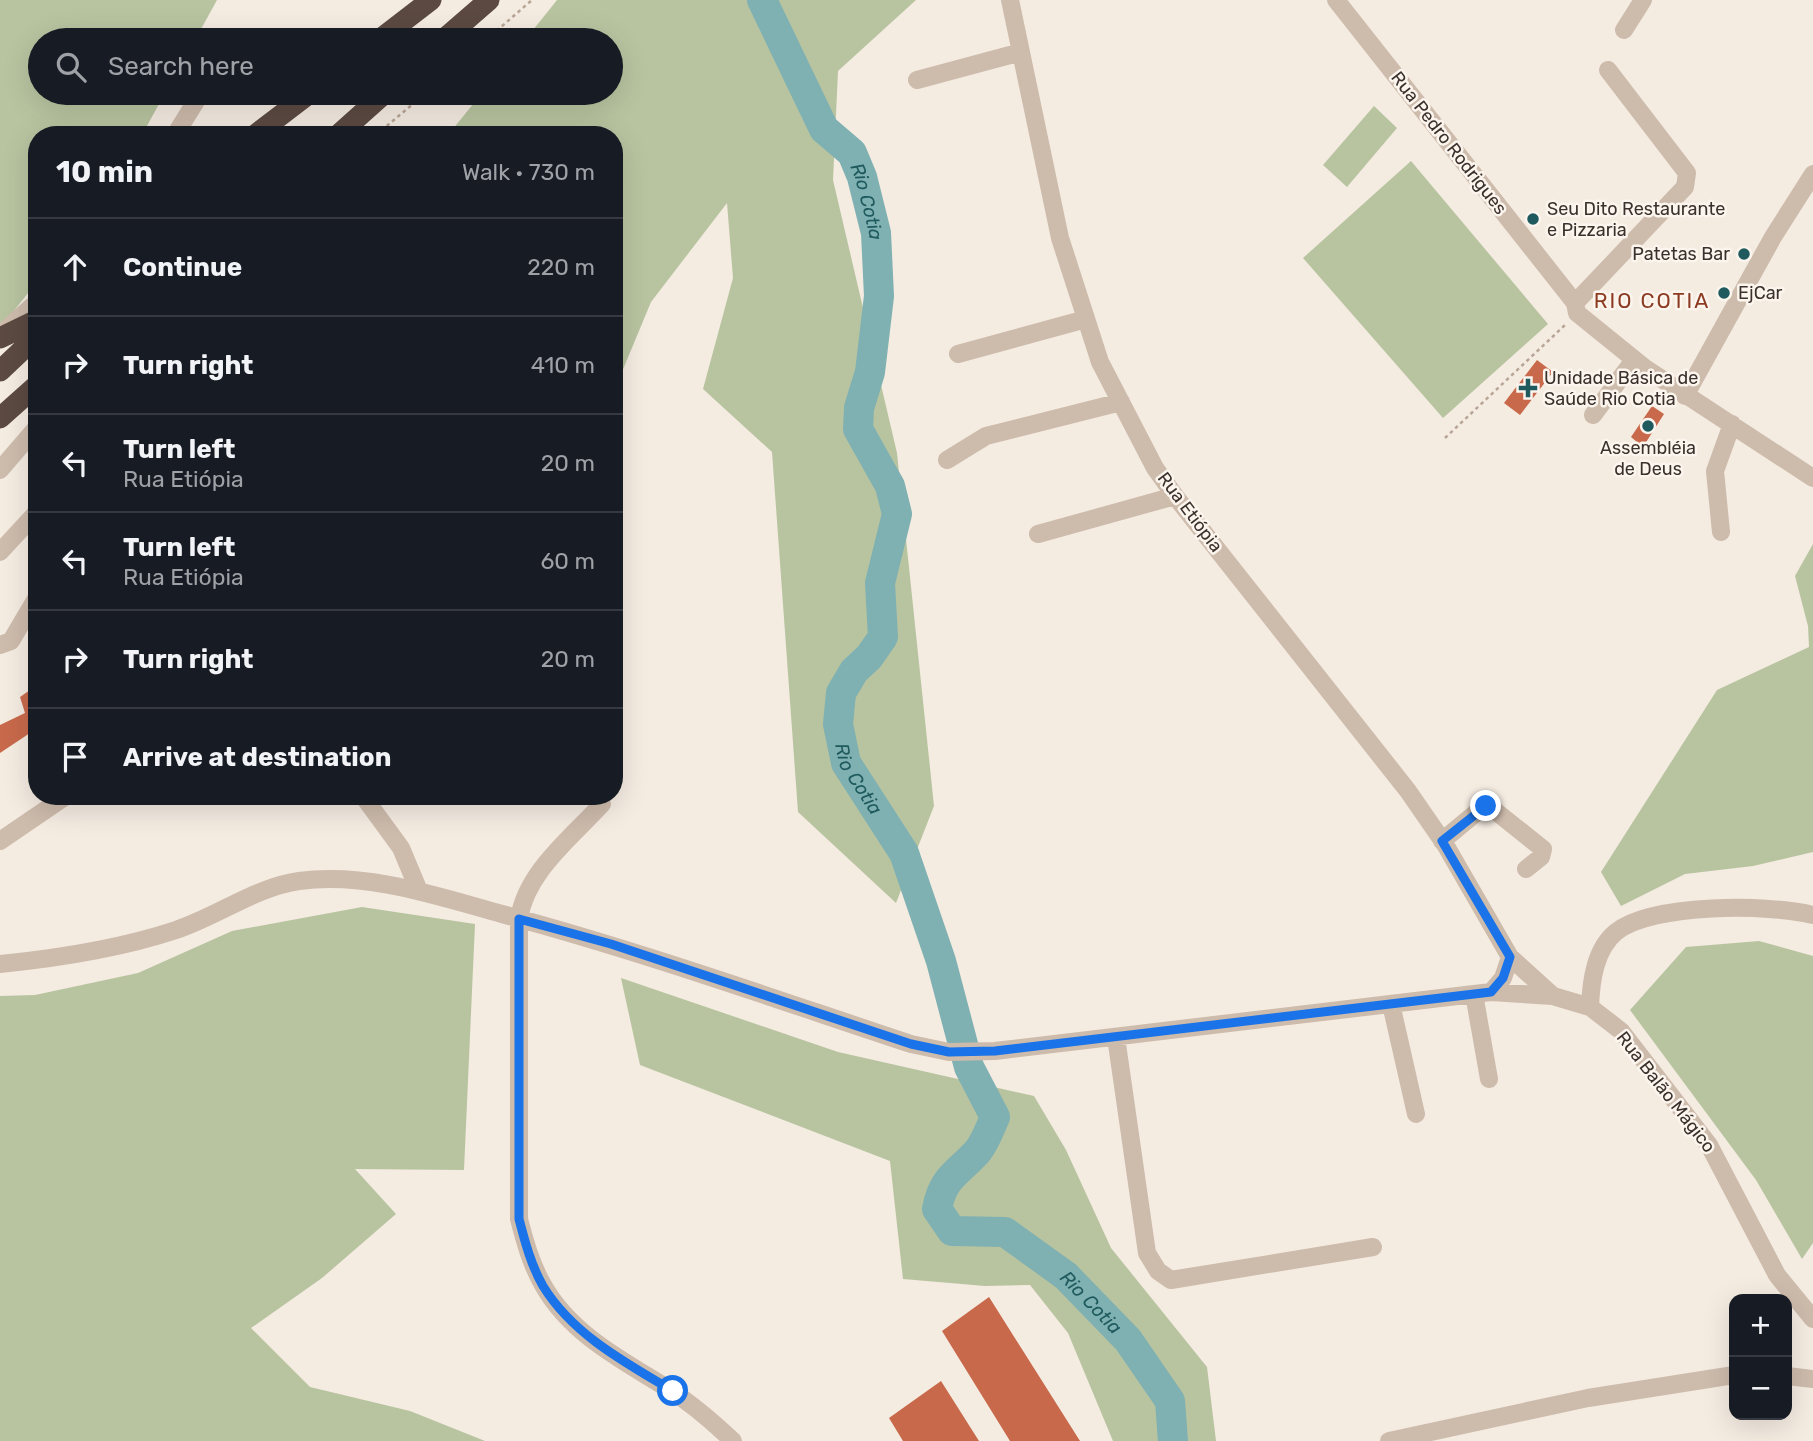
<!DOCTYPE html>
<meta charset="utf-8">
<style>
body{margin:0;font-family:Rubik,sans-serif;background:#20242c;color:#f1f3f6}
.controls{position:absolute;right:21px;bottom:21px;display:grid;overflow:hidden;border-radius:14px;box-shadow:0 7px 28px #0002}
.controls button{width:63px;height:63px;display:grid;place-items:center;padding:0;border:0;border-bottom:2px solid #363941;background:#171b24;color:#f1f3f6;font:35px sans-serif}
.stop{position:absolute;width:21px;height:21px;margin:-16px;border:5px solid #1a73e8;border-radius:50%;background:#fff}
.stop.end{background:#1a73e8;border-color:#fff;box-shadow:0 2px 7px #0008}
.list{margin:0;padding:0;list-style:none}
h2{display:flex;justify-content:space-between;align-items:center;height:91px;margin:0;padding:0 28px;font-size:30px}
h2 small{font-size:23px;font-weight:400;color:#9ea1a6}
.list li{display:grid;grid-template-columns:46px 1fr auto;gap:21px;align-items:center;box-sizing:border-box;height:98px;padding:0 28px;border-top:2px solid #363941}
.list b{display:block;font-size:26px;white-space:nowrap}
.list p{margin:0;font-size:23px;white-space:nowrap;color:#9ea1a6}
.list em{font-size:23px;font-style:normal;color:#9ea1a6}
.icon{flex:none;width:38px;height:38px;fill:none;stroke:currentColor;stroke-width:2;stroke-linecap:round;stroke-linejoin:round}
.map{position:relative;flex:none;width:1813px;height:1441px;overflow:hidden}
.search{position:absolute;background:#171b24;box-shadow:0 7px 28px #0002;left:28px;top:28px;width:595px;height:77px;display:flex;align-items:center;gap:18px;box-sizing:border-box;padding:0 24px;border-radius:38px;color:#9ea1a6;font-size:26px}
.panel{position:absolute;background:#171b24;box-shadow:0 7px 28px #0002;left:28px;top:126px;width:595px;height:679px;border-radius:28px}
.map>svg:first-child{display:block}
.green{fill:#b8c4a0}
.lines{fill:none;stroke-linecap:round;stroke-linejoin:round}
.river{stroke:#7fb0b2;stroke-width:30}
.building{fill:#c8694b}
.path{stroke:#b9a596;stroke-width:2.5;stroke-dasharray:3.5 3.5;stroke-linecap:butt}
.minor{stroke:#cdbbac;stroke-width:18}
.highway{stroke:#5c4a42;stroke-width:21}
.route{stroke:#1a73e8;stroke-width:9}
.poi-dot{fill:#1f5a5e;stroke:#fbf5ee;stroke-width:2.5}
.labels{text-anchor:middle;stroke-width:5;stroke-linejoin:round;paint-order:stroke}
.street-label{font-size:18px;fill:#3b302b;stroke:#fbf5ee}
.poi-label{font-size:18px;fill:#3b302b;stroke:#fbf5ee;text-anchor:start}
.water-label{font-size:19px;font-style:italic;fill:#1f5a5e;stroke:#fbf5ee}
.quarter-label{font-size:21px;letter-spacing:2px;fill:#8c3b22;stroke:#fbf5ee}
</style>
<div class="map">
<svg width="1813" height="1441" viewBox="0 0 1813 1441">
<rect width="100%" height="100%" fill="#f4ebe1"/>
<path class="green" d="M0 0H217L195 40H40V93H165L142 135H37V282L0 328Z
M557 0H916L838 71 833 180 897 453 934 806 896 903 798 812 772 452 703 389 733 278 727 203 651 302 614 391V135H448L482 93H611V40H525Z
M1374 106 1397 128 1347 187 1323 165Z
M1411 161 1548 324 1443 418 1303 258Z
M1813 544V852L1753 866 1685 874 1621 906 1601 872 1717 690 1809 647 1808 626 1795 576Z
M362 907 475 924 464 1170 355 1169 396 1214 322 1278 251 1328 310 1387 410 1411 485 1441H0V996L35 995 138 973 232 931Z
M1759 941 1813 956V1243L1802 1259 1756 1180 1630 1010 1686 947Z
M621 978 838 1052 1034 1096 1066 1150 1111 1248 1207 1367 1216 1441H1113L1068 1333 1030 1285 985 1286 903 1279 890 1161 640 1065Z"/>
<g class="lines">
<path class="river" id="s1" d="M762 0 824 129 852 153 862 177 876 233 879 296 870 372 859 408 858 429 890 486 897 514 880 583 883 637 869 657 854 671 841 693 838 724 846 763 904 853 941 961 969 1067 995 1117C990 1128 985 1143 977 1152 957 1174 943 1177 937 1209L952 1231 1005 1232 1066 1276 1128 1340 1170 1401 1173 1441"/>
</g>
<path class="building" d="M1537 360 1553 372 1520 415 1504 403Z
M1652 406 1664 414 1643 447 1631 437Z
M33 688 37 701V742H33L30 733 0 753V725L25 713 20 697Z
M989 1297 1080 1441H1010L942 1331Z
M941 1381 979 1441H903L889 1418Z"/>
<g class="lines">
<path class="path" d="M486 40 532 0
M376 135 426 93
M1445 438 1565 325"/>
<path class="minor" d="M1010 0 1060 238 1100 362 1155 468 1175 496 1408 791 1446 846 1510 957 1553 996
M1336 0 1575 303 1577 313 1645 368 1813 478
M1624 30 1643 0
M234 40 235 38
M917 80 1021 52
M175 135 201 93
M1575 303 1685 187 1687 173 1608 70
M3 332 37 302
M958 354 1086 319
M1685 396 1773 237 1813 174
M1593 415 1634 360
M947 460 986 436 1121 402
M0 470 37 427
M1721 532 1715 471 1732 424
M1038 534 1175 496
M0 552 37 512
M0 645 11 641 37 597
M363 796 401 848 419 891
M602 804C571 838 526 872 519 919V1219C525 1242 531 1264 543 1285 571 1335 624 1361 670 1390 692 1404 714 1423 733 1441
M0 841 66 796
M1442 841 1483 807 1489 806 1543 849 1541 857 1526 869
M0 964C60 958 119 949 176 930 218 916 256 887 299 881 368 872 437 896 502 914 640 951 775 999 911 1044L949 1052 995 1051 1491 992 1553 996 1590 1007 1621 1031 1709 1145 1777 1275 1813 1319
M1491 992 1503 978 1510 957
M1474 994 1489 1079
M1391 1004 1416 1114
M1590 1007C1591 981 1595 949 1616 932 1652 903 1770 904 1813 915
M1116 1037 1147 1253 1158 1271 1171 1280 1373 1247
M1787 1376 1813 1379
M1389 1441 1588 1398 1734 1375"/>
<path class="highway" d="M379 40 431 0
M443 40 489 0
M255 135 310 93
M338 135 385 93
M0 338 37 320
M0 371 37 336
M0 418 37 385"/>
</g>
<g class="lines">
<path class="route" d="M673 1391C626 1363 573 1335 543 1286 531 1265 525 1242 519 1219V919L611 944 911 1044 949 1052 995 1051 1491 992 1503 978 1510 957 1442 841 1486 806"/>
</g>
<g class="poi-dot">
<circle cx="1533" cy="219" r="7"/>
<circle cx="1744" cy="254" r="7"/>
<circle cx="1724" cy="293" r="7"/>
<path d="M1524.5 377.5h7v7h7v7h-7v7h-7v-7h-7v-7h7z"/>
<circle cx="1648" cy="426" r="7"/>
</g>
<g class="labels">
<g class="street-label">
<text transform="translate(1449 143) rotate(52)" y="6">Rua Pedro Rodrigues</text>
<text transform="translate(1190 512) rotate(53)" y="6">Rua Etiópia</text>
<text transform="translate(1666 1092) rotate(52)" y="6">Rua Balão Mágico</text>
</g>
<g class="poi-label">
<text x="1547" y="215">Seu Dito Restaurante<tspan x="1547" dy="21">e Pizzaria</tspan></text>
<text x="1730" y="260" text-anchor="end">Patetas Bar</text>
<text x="1738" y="299">EjCar</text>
<text x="1544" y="384">Unidade Básica de<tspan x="1544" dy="21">Saúde Rio Cotia</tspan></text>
<text x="1648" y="454" text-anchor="middle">Assembléia<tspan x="1648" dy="21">de Deus</tspan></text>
</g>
<g class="water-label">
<text dy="7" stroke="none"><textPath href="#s1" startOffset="231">Rio Cotia</textPath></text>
<text dy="7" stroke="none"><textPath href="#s1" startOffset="842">Rio Cotia</textPath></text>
<text dy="7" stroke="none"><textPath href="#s1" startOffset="1512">Rio Cotia</textPath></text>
</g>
<g class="quarter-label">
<text x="1652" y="308">RIO COTIA</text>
</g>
</g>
</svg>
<div class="controls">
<button>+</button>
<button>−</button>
</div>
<div class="stop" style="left:673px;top:1391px"></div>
<div class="stop end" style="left:1486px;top:806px"></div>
<div class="search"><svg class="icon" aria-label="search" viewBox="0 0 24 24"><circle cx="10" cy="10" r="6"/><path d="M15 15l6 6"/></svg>Search here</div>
<section class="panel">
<h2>10 min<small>Walk · 730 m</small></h2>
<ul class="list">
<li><svg class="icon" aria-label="ahead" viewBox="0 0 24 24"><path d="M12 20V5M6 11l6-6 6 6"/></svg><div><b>Continue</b></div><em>220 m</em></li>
<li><svg class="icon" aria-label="right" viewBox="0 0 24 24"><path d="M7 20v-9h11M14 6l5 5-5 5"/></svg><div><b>Turn right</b></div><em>410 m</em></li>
<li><svg class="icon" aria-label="left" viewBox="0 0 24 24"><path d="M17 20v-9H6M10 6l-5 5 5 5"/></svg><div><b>Turn left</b><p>Rua Etiópia</p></div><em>20 m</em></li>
<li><svg class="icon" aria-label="left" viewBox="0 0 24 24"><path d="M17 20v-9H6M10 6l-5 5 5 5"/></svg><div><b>Turn left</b><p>Rua Etiópia</p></div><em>60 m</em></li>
<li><svg class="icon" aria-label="right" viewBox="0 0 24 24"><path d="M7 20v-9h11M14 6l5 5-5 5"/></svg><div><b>Turn right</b></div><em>20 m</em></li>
<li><svg class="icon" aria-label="arrive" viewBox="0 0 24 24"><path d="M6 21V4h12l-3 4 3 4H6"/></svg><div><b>Arrive at destination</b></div></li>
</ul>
</section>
</div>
